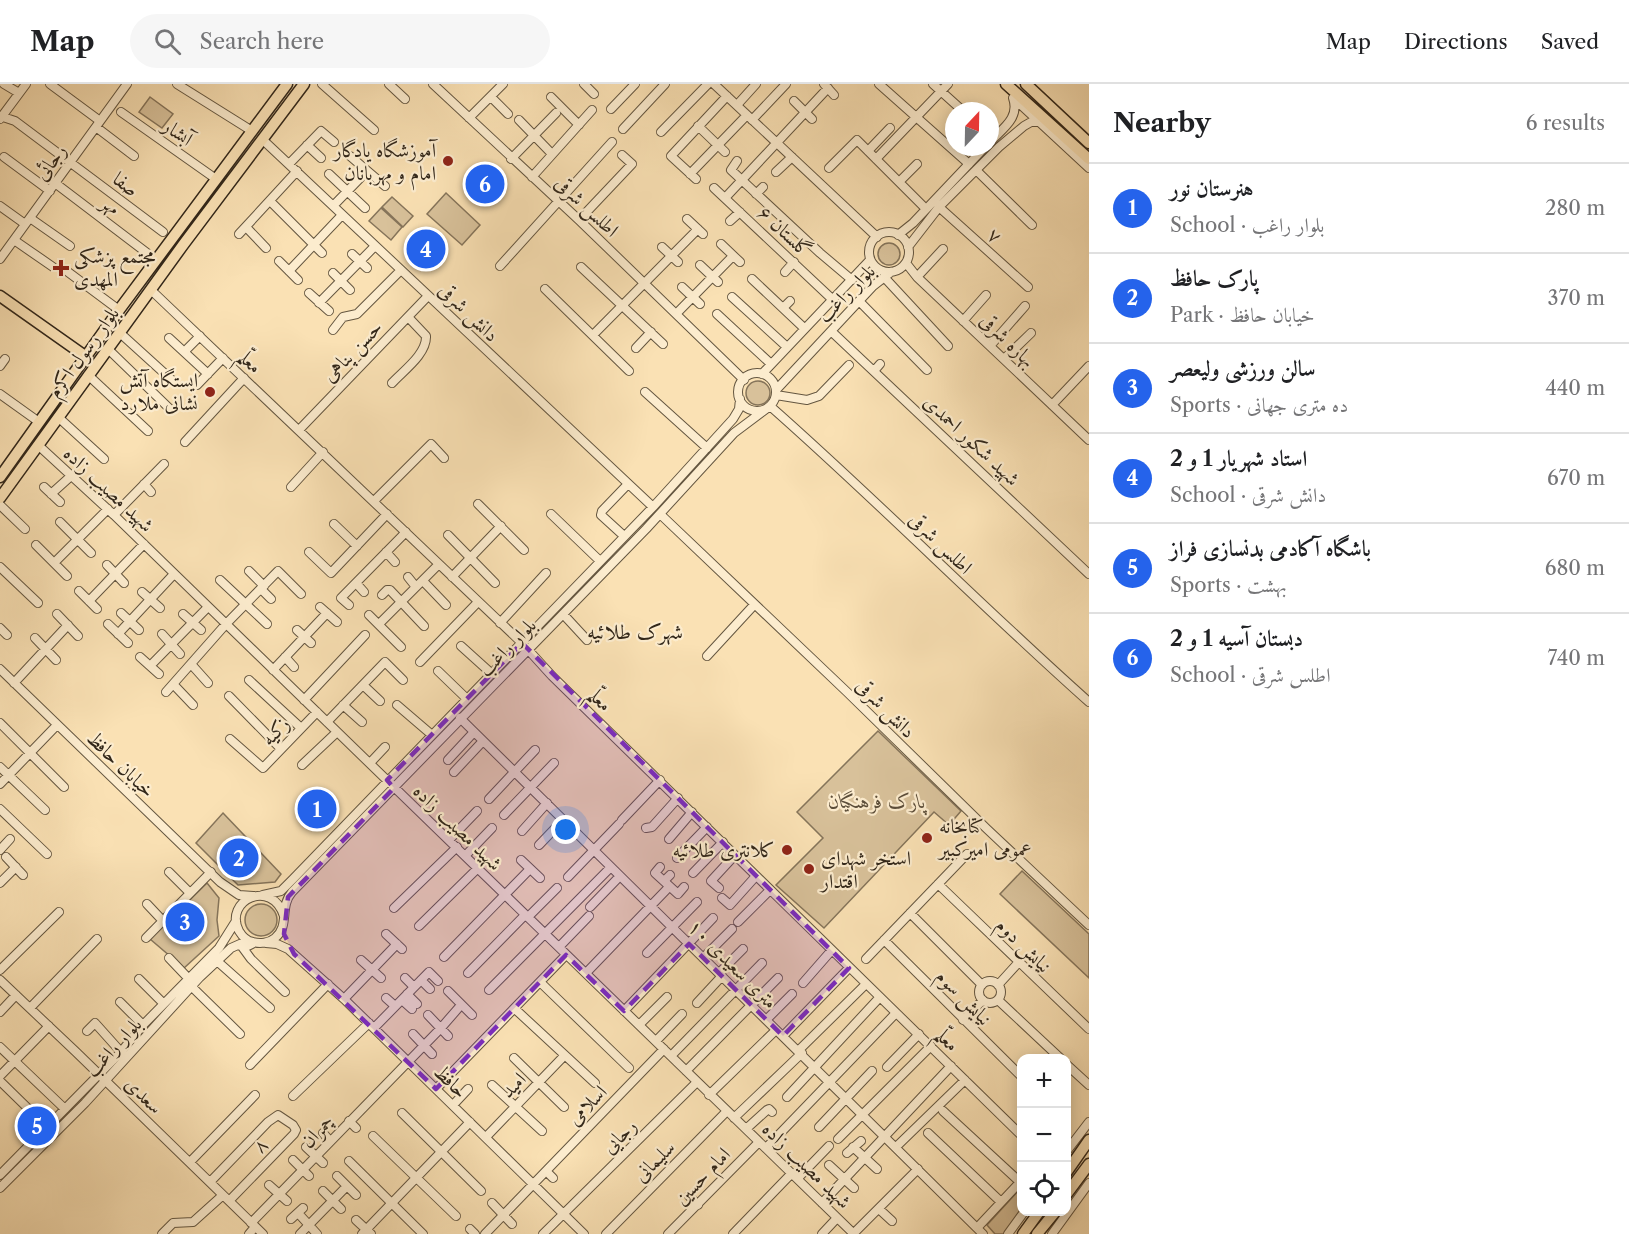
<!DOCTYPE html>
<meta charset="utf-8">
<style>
body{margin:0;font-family:"Libre Caslon Text",Amiri,serif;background:#f6f6f6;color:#202124}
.controls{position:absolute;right:18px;bottom:18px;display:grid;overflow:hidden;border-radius:12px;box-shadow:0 3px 15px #0003}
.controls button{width:54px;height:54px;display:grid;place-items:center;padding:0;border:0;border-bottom:2px solid #e0e0e0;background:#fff;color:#202124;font:30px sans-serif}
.compass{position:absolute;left:945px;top:18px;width:54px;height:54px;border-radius:50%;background:#fff;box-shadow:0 3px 15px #0003;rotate:22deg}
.you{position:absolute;left:566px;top:746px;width:21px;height:21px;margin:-15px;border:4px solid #fff;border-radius:50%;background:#1a73e8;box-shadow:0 0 0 9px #1a73e833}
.badge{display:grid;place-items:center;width:39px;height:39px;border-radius:50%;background:#2563eb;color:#fff;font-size:20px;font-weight:700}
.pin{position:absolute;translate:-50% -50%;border:3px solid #fff;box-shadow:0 2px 6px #0006}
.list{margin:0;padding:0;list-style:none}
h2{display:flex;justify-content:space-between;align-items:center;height:78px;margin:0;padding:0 24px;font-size:26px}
h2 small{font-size:20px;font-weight:400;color:#757577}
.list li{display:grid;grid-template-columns:39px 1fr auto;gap:18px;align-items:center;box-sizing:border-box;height:90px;padding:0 24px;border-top:2px solid #e0e0e0}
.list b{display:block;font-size:22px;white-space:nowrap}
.list p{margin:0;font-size:20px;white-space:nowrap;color:#757577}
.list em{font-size:20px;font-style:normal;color:#757577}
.icon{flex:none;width:33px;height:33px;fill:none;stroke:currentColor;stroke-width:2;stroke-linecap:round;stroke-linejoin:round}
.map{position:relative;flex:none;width:1089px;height:1150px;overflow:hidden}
header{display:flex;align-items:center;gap:36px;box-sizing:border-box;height:84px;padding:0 30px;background:#fff;border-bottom:2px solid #e0e0e0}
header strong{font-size:28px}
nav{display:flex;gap:33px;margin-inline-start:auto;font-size:21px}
.search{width:420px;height:54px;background:#f6f6f6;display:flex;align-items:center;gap:15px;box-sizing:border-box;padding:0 21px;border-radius:33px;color:#757577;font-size:22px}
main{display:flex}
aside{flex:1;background:#fff}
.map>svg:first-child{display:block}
.green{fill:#d8c19a;stroke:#85745a;stroke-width:1.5}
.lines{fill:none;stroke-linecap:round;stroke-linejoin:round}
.minor-casing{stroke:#645640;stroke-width:10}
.major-casing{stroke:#32271a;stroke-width:13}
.minor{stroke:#fcecce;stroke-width:8}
.major{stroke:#fae1b4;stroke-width:10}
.marked{fill:#7b2cbf;fill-opacity:0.2;stroke:#7b2cbf;stroke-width:4.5;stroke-dasharray:12 8;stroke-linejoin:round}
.poi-dot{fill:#8f2418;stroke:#fcecce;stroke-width:2}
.labels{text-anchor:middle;stroke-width:4.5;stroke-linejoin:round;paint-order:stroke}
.street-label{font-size:20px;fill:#32271a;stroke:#fcecce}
.poi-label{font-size:20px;fill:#32271a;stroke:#fcecce;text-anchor:end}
.park-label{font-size:20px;font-style:italic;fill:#5c4e3a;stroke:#fcecce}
.neighbourhood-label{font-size:21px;fill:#32271a;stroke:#fcecce}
</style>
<header>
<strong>Map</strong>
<div class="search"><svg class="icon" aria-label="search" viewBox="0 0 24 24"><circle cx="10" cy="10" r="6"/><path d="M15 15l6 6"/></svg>Search here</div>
<nav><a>Map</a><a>Directions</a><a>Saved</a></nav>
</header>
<main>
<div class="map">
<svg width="1089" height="1150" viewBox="0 0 1089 1150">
<rect width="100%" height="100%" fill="#fae1b4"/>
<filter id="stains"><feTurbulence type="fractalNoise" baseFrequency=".00333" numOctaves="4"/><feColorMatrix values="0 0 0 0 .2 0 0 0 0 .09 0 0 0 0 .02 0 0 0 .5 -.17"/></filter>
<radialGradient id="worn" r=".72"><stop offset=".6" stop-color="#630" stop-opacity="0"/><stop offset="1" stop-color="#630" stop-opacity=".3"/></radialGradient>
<path class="green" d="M150 13 173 30 162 44 139 28Z
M446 109 480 141 462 161 427 130Z
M392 113 413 132 403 143 382 123Z
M381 124 402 143 391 156 369 137Z
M878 170a11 11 0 1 1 22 0a11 11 0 1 1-22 0Z
M746 309a12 12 0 1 1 24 0a12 12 0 1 1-24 0Z
M878 647 961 727 949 741 934 728 824 844 776 801 823 754 797 728Z
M223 729 281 790 275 798 238 801 196 759Z
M1022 787 1089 850V894L1000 810Z
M207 799 219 814 217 836 219 852 184 884 150 855Z
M245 836a16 16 0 1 1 32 0a16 16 0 1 1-32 0Z
M1021 1104V1126L1004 1150H995L987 1141Z"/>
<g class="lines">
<defs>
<path id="minor" d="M4 0 19 9
M50 0 100 37
M177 0 252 47
M322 0 374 46
M389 0 405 15
M433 0 579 136 744 296
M584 0 594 10
M714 0 877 153
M824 0 834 11
M879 0 969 80
M933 0 963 27
M491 13 508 30
M551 13 579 41
M794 17 812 35
M1020 20 1089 84
M737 21 756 0
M611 25 635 0
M121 28 216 95
M0 32 15 37 163 148
M469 34 503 0
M0 35 26 0
M519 36 552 70
M752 36 786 0
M698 42 725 68
M96 43 134 72
M623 45 665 0
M661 48 708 0
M263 56 653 423
M990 58C1003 44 1020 34 1013 14
M307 61 321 74
M868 67 890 44
M350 72 385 102
M4 73 50 107
M511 75 556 29
M876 75 948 0
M737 77 731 86 820 169 852 196
M289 80 321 47 334 58
M829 84 857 56 926 125
M976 86 1032 141
M776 88 792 73
M329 90 365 124
M690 90 747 31
M532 93 592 26
M696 95 671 72 727 12
M899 98 917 80
M55 99 147 169
M714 104 832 215
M756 110 763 103
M725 114 828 4
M270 117 322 169
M0 122 25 140
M333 122 367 87
M939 123 1028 203
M30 134 70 162
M687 135 703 150
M579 136 632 80 622 71
M730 137 740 128
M246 143 266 164
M869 168a20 20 0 1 1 40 0a20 20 0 1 1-40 0Z
M239 150 297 87
M898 151 913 139 985 63
M14 156 53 183
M721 160 740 178
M662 163 678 178
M908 163 939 123 999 63 1024 42 1031 38H1040
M352 170 367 184
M0 175 127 0
M279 177 298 196
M906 179 917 193 1089 356
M700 181 718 198
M500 182 612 58
M581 183 663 260
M289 187 342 131
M68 188 119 226
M785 188 794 178
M333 189 350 206
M884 193 948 262
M917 193 943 165
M752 195 804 244
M682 203 700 220
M545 205 629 287
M151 206 522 559 552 592 1022 1052
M309 209 329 227
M732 213 787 263
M859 217 927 286
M319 219 375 162
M783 224 790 217
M676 230 733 172
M717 230 771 280
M963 237 986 211
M333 246 343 233 357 230 401 186
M831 247 1089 490
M120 249 174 298
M593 251 698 145
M169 254 208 290
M990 262 1025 222
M636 264 651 248
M108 265 170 325
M184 268 200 252
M1004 275 1031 249
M0 282 5 275
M874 287 880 280
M738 308a19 19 0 1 1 38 0a19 19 0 1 1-38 0Z
M762 290 870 176
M88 291 148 347
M392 299C403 287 427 270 426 252L408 233
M197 301 223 274
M776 306 873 202 891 188
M645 308 707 364
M0 310 39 338
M776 311 807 316 819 312 849 281
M1052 321 1089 282
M770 322C879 418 981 522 1089 618
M58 333 104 375
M299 346 428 212
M185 358 244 294
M38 361 114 431 854 1150
M144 400 151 408
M44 403 60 418
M291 403 323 368
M51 410 71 392
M374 417 431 360 444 374
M478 420 524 466
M0 421 25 445
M551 430 600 477
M660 430 847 608 987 745 1089 841
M114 431 164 380
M60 438 91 469
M334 440 357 462
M448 451 495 499
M624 452 601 431 602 427 628 400
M36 461 67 492
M309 468 331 489 387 430
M386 468 395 478
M54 479 108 425
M107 481 124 499
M0 483 38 519
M249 487 264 502
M408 493 416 503
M452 493 501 442
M220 496 267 540
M423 497 446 521
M356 499 364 508
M261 505 271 515
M79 507 97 525
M142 508 160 524
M382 511 387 506H390L424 542
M89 517 144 460
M349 521 341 514 406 448
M320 523 337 538
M121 529 139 546
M57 530 78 552
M183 530 201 546
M563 530 587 556
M369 531 401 563
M500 539 546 489
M108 540 128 559
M379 540 439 480
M0 544 7 551
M297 546 311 559
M118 550 174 490
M162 550 180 570
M35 554 56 576
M461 562 492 590
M707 572 754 521
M140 573 159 590
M285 573 294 583
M420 578 478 518
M191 580 208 599
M150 582 208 523
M0 585 220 798 239 811 253 812
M273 586 327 529
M438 587 467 615
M249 596 301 644
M14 599 68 541
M173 600 193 621
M363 601 380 617
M166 608 226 540 278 487 301 510
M229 612 281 665
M304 616 365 551
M343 621 362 638
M397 621 432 651
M460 634 983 1150
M327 638 385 578 403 596
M0 639 64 703
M230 655 263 684 317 628
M448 676 474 648
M370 679 385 663
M302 681 337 648
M0 683 45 726
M454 688 483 657
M0 700 57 641
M489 715 535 666
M0 725 47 770
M504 731 554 679
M622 736 660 696
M646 744 652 743 678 714
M522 747 547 719
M669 755 692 728
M449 756 477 727
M539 761 563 736
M0 766 10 755
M465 772 492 744
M6 773 23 791
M677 774 707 743
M521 776 540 794
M660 783 655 789 678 810 684 803
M169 788 190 809
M693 789 723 758
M568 793 619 740
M664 797 670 791
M0 799 16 783
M938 800 1089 945
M719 804 711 797 735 771
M263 811 281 807 293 795 653 423 733 335 739 325 740 315
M722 814 730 821 756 792
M147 820 163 837
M590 823 620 792
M394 824 457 763
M910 829 982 901
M284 832C272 794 223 816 239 847 242 852 247 857 253 858 260 860 269 859 275 854 290 842 279 823 292 808L646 445 734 349 766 325
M528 833 557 804
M738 838 770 806
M419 842 478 784
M386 850 402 865
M146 854 211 788
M884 856 1022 993
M266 859 277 860 288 865 344 915 584 1150
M240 860 251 875 285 908
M559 863 589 832
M647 869 697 818
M444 873 530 785
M169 874 189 895
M703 874 732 845
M866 875 967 770
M361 876 381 894
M217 877 270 924
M0 886 59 828
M468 889 525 831
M586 889 669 803
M719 889 743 865
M405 894 414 903
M139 895 163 919
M0 896 76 968 263 1150
M421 896 430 905
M979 908a11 11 0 1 1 22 0a11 11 0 1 1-22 0Z
M540 898 629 984
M803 899 831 867
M998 901 1018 879
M191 902 240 950
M489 906 611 783
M448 907 472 931
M407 910 417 920
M386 914 395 922
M344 915 397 860
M402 916 412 925
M998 916 1060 974
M120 918 143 941
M697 919 722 892
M30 924 97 855
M515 925 595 999
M624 927 713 834
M0 928 16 911
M428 931 448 952
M766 936 792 910
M963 936 983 916
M639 941 667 913
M374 944 429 888 438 897
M87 947 95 939 121 968
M413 950 432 970
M783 952 849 884
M656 957 682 930
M0 963 65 1025
M799 966 866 900
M671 972 762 879
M514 974 564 1023
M1066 980 1089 1001
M250 981 328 900
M887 983 919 950
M686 987 778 894
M0 992 49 942
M0 997 47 1043
M492 1001 542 1047
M436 1005 566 871
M709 1011 776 946
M293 1012 369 939
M787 1013 880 913
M453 1021 468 1005
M943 1027 1020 1098
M402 1029 481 1107
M734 1034 802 969
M349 1037 356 1044
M819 1043 872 987
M746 1045 767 1026 769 1025 772 1028
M323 1049 330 1057
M928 1049 1001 1118
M373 1052 456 1132
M486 1053 564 972
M838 1055 931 962
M306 1063 323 1079
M853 1063 877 1085
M896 1063 965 996
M766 1064 896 929
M1066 1068 1089 1038
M847 1069 861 1057
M293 1076 309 1092
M349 1077 423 1150
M190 1078 255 1011
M829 1081 854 1104
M546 1087 553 1094
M0 1091 121 968 143 941 219 864 236 837
M337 1092 356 1111
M798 1094 829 1062
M210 1098 268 1038 278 1031 293 1041 296 1046 294 1050 229 1117
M269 1101 287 1117
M0 1104 85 1019 200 893 231 864 240 860 248 862 252 860
M323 1107 341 1125
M689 1112 698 1121
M492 1119 512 1140
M822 1119 951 982
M879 1125 892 1137
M298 1129 317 1150
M291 1135 303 1124
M356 1136 371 1150
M251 1139 441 944 461 921
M977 1144 1022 1096
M470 1145 475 1150
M162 1150 173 1139 193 1138 223 1111
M249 1150 255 1143
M300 1150 347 1102
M362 1150 470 1038
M485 1150 664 965
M543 1150 697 998
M606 1150 727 1027
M668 1150 759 1058
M733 1150 792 1089
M822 1150 837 1134
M853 1150 918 1085
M1008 1150 1024 1128
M1052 1150 1089 1099"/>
<path id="major" d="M1006 0 1089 75
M1026 0 1089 59
M0 212 85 272
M0 393 119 226 287 0
M0 414 183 161 304 0
M1066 1089 1089 1056
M1066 1111 1089 1080
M1023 1150 1039 1128
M1037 1150 1055 1128"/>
</defs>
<use href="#minor" class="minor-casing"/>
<use href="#major" class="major-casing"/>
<use href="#minor" class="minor"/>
<use href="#major" class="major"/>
</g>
<path class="marked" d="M522 559 849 884 783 952 689 860 624 927 566 871 436 1005 294 870 284 850 288 813 394 704 387 696Z"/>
<g class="poi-dot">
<circle cx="448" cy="77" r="6"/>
<path d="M58 175h6v6h6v6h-6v6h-6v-6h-6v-6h6z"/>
<circle cx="210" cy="308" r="6"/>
<circle cx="927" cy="754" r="6"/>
<circle cx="787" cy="766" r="6"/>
<circle cx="809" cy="785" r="6"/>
</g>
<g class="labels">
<g class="street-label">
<text transform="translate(178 48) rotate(35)" y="7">آبشار</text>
<text transform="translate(50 78) rotate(-54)" y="7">رجائی</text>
<text transform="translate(126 100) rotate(37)" y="7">صفا</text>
<text transform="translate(111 121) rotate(37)" y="7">مهر</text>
<text transform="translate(587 122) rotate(43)" y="7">اطلس شرقی</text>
<text transform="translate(785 147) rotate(43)" y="7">گلستان ۶</text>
<text transform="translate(995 151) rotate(42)" y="7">۷</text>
<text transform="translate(846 209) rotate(-45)" y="7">بلوار راغب</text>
<text transform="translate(469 228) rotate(44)" y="7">دانش شرقی</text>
<text transform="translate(1008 256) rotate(44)" y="7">بهاره شرقی</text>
<text transform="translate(352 267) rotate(-46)" y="7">حسن پناهی</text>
<text transform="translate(83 268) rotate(-54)" y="7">بلوار رسول اکرم</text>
<text transform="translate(250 277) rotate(43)" y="7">معلّم</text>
<text transform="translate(972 356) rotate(43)" y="7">شهید شکور احمدی</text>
<text transform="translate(109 405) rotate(43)" y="7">شهید مصیب زاده</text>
<text transform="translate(941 459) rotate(44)" y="7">اطلس شرقی</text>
<text transform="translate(507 563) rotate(-45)" y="7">بلوار راغب</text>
<text transform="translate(600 615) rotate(44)" y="7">معلّم</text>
<text transform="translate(886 624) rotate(45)" y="7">دانش شرقی</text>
<text transform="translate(275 647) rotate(-46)" y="7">زکیه</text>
<text transform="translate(121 680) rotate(44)" y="7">خیابان حافظ</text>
<text transform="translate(458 743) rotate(44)" y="7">شهید مصیب زاده</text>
<text transform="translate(1024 861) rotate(44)" y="7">نیایش دوم</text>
<text transform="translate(733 880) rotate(45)" y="7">۱۰ متری سعیدی</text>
<text transform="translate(964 913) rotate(45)" y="7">نیایش سوم</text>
<text transform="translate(947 955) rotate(44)" y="7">معلّم</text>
<text transform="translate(113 963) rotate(-47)" y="7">بلوار راغب</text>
<text transform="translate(451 997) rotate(44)" y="7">حافظ</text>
<text transform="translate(513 1001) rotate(-46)" y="7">امید</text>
<text transform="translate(144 1011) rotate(44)" y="7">سعدی</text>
<text transform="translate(587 1021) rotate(-46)" y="7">اسلامی</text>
<text transform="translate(317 1047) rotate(-46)" y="7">چمران</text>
<text transform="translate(619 1052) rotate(-45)" y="7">رجایی</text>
<text transform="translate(260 1061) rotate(-45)" y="7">۸</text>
<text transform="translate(654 1077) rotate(-45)" y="7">سلیمانی</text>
<text transform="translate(807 1081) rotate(44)" y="7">شهید مصیب زاده</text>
<text transform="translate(702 1092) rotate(-46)" y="7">امام حسین</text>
</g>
<g class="poi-label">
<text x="436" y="73">آموزشگاه یادگار<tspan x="436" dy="23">امام و مهربانان</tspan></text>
<text x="74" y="179" text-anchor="start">مجتمع پزشکی<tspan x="74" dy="23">المهدی</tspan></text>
<text x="198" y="303">ایستگاه آتش<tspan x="198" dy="23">نشانی ملارد</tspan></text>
<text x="939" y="749" text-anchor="start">کتابخانه<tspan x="939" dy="23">عمومی امیرکبیر</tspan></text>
<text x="775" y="773">کلانتری طلائیه</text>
<text x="821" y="781" text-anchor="start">استخر شهدای<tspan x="821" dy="23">اقتدار</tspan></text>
</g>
<g class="park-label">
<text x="877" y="724">پارک فرهنگیان</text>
</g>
<g class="neighbourhood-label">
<text x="635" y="555">شهرک طلائیه</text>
</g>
</g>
<rect width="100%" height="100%" filter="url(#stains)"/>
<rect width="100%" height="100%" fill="url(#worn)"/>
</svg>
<div class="controls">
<button>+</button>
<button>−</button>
<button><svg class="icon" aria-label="locate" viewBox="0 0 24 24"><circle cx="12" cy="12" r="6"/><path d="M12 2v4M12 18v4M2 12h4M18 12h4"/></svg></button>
</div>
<svg class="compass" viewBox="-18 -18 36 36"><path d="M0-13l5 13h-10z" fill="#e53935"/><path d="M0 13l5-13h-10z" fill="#757577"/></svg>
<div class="you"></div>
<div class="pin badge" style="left:317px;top:725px">1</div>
<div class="pin badge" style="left:239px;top:774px">2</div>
<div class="pin badge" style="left:185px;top:838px">3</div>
<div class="pin badge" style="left:426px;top:165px">4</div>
<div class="pin badge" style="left:37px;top:1042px">5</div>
<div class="pin badge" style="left:485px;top:100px">6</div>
</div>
<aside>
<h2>Nearby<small>6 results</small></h2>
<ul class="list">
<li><span class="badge">1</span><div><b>هنرستان نور</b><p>School · بلوار راغب</p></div><em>280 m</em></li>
<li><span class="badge">2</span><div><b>پارک حافظ</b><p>Park · خیابان حافظ</p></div><em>370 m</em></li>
<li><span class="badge">3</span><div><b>سالن ورزشی ولیعصر</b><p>Sports · ده متری جهانی</p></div><em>440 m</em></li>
<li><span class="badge">4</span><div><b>استاد شهریار 1 و 2</b><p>School · دانش شرقی</p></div><em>670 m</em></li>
<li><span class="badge">5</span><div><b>باشگاه آکادمی بدنسازی فراز</b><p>Sports · بهشت</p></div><em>680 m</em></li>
<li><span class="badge">6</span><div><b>دبستان آسیه 1 و 2</b><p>School · اطلس شرقی</p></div><em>740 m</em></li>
</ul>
</aside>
</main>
